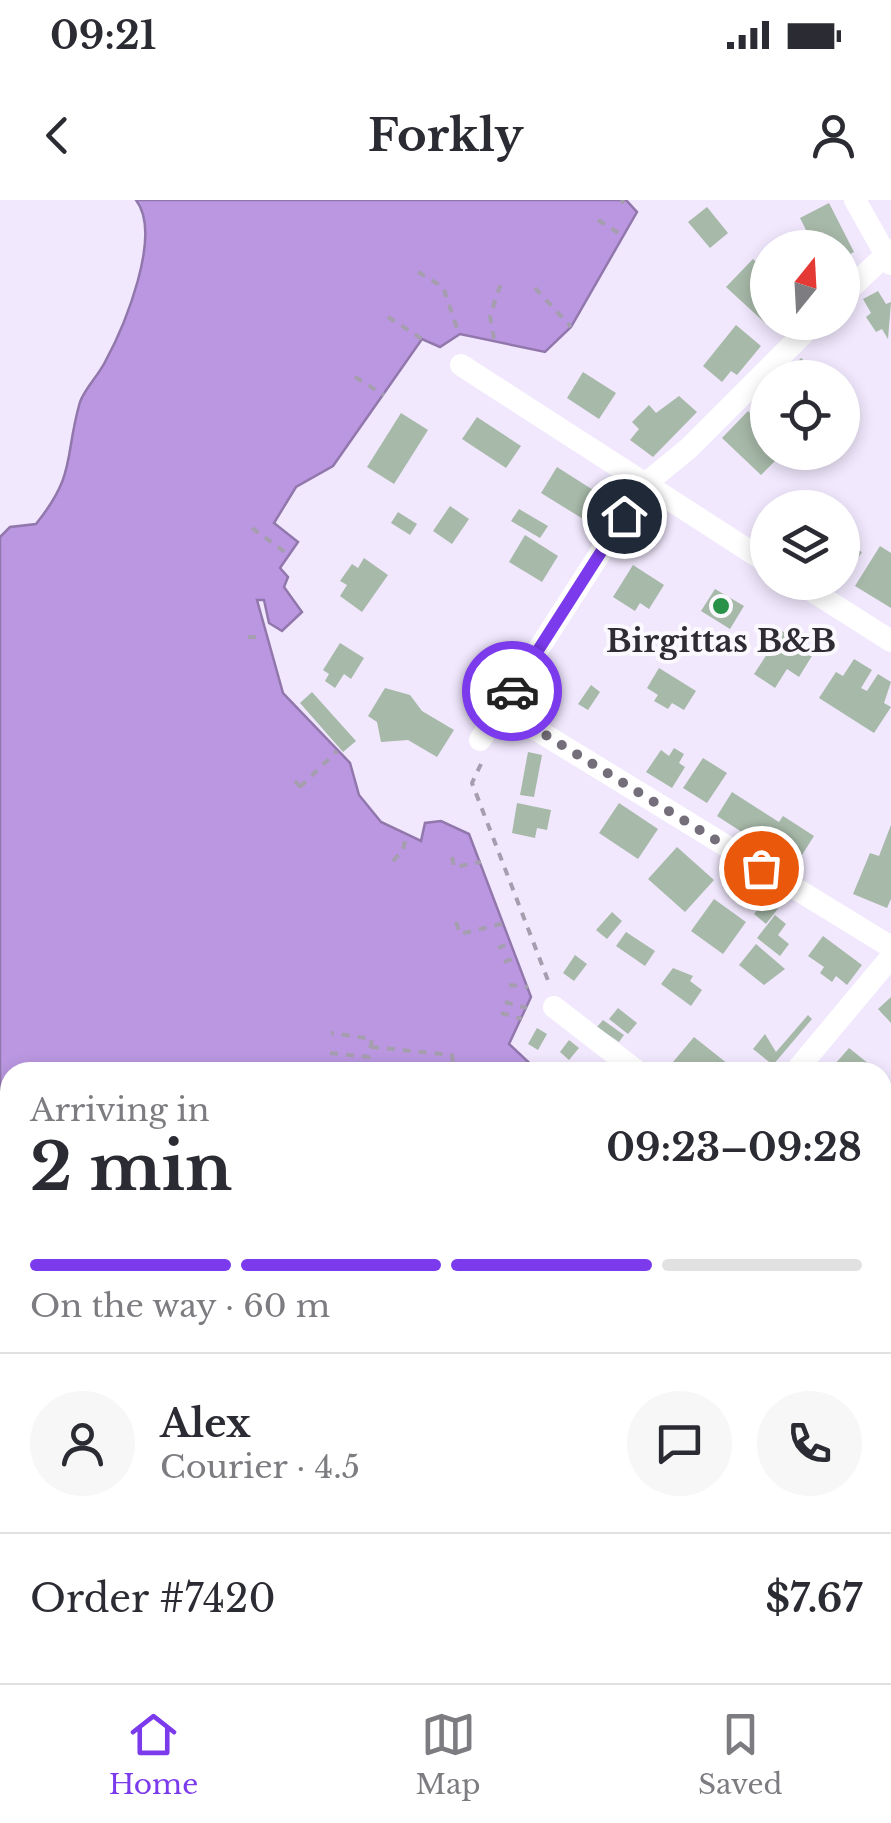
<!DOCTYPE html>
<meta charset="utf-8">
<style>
:root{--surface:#fff;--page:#f7f7f7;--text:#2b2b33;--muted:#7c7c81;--line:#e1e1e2;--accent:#7c3aed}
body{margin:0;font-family:"Libre Baskerville",serif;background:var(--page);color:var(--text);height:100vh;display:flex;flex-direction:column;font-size:38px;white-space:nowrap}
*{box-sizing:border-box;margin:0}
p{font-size:32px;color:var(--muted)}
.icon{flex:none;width:55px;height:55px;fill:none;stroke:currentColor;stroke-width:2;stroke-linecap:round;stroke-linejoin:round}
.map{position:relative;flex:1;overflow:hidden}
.sheet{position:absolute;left:0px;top:862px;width:892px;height:622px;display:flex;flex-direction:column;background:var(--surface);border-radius:30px 30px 0 0;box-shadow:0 5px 15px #0003}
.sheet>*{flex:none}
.needle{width:65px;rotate:18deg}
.fabs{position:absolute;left:750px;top:30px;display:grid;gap:20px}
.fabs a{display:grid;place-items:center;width:110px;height:110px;border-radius:50%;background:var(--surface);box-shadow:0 5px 15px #0003;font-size:50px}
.pin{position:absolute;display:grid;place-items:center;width:85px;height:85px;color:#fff;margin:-42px;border:5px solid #fff;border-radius:50%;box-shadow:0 2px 10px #0007}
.courier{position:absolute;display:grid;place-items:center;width:100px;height:100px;margin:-50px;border:8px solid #7c3aed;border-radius:50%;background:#fff;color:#222;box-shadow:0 2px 12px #0007}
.headline em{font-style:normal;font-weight:700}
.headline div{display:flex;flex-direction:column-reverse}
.headline{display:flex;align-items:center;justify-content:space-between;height:170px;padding:0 30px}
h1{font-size:65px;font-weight:700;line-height:75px}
.bar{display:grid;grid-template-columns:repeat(4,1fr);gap:15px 10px;align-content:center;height:120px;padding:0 30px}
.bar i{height:12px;border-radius:8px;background:var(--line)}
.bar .active{background:var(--accent)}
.bar p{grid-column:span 4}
.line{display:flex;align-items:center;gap:25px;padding:0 30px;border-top:2px solid var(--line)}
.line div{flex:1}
.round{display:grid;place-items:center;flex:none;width:105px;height:105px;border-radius:52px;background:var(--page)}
.status{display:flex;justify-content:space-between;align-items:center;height:70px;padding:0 50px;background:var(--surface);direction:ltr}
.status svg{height:28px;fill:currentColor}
header{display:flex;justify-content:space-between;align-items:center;height:130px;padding:0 30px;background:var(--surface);font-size:45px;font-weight:700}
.menu{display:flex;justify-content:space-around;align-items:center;height:140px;border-top:2px solid var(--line);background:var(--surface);font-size:28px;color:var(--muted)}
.menu a{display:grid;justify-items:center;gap:5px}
.menu .active{color:var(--accent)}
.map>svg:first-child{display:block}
.water{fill:#ba97e0;stroke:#9177ac;stroke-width:2.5}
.building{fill:#a7b9a9}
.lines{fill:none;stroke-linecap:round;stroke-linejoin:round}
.path{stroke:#a59eae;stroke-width:4;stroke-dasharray:8 8;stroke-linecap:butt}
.minor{stroke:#fff;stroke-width:22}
.done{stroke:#746e7a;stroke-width:10;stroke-dasharray:0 18}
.route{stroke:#7c3aed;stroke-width:12}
.poi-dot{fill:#289249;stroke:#fbf9fd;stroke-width:4}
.labels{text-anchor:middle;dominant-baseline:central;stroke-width:8;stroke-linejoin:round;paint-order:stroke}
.poi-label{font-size:32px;font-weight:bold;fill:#302c34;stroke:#fbf9fd}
</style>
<div class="status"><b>09:21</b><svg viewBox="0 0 49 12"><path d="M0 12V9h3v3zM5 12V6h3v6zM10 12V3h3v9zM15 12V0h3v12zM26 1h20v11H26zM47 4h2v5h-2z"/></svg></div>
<header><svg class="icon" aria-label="back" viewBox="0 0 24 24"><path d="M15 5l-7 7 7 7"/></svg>Forkly<svg class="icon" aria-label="person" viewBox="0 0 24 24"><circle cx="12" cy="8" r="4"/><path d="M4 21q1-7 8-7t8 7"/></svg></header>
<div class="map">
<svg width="891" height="1483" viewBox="0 0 891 1483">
<rect width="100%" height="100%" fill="#f1e8fd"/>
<g class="water">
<path d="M136,0H626L637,12L571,127L545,152L460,134L440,147L422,139L333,266L296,287L274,323L298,342L280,368L288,377L284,387L302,412L282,431L269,423L264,400H257L283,493L350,563L359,595L381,622L421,641L425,623L441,621L469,634L531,797L509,844L539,872H10V1475H186L195,1483H0V337L10,327L36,324C77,273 64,257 80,202C85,188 98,176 105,162C124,127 163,35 136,0Z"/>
<path d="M891,1189V1477L882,1468V1196Z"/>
</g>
<g class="building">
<path d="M829,3L854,52L842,58V48H815L800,18Z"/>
<path d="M707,7L728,33L710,48L688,22Z"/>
<path d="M753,59L768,73L765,123L726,87Z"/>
<path d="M878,91L886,104L891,102L888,139L882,129L876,132L866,117L871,113L863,99Z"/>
<path d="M736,125L761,146L737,175L731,171L722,182L703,166Z"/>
<path d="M801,158L823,178H783Z"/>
<path d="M583,172L616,193L599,219L567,198Z"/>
<path d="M679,196L697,212L653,257L630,240L639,229L632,222L649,205L656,213Z"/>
<path d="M748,211L768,229V252L780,256L761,275L722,238Z"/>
<path d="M401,213L428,230L394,284L367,267Z"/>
<path d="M477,217L521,246L506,268L462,239Z"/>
<path d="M557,267L612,302L596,327L541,293Z"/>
<path d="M450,306L469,319L452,344L433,331Z"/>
<path d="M519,309L548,326L540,338L511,321Z"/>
<path d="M398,312L417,324L410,335L391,323Z"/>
<path d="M845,328L859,337L853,347L862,352L845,379Z"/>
<path d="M525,335L558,356L542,382L509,362Z"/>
<path d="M880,346L891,353V408L855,386Z"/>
<path d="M364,358L388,375L362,412L340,396L347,385L340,381L352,364L358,368Z"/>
<path d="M633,365L664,385L649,409L640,403L635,411L613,397Z"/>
<path d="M715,389L744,406L730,429L701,411Z"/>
<path d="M782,431L815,451L799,477L787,469L775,488L754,474Z"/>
<path d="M340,443L364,458L351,479L344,474L335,488L325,481L329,474L323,470Z"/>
<path d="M854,459L872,470L861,488L867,491L878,474L891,482L884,503L891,507L874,533L819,498L836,472L843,476Z"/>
<path d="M659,468L696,491L684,510L672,503L668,509L654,501L658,495L647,488Z"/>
<path d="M591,485L600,492L588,510L578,504Z"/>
<path d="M385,488L410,495L422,511L454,530L437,557L408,540L381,542L377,522L368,516Z"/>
<path d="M312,492L356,541L343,552L300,503Z"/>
<path d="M674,548L684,554L679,563L685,567L672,588L646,572L661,550L669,556Z"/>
<path d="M528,552L542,555L534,597L520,595Z"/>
<path d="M703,558L727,573L707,603L683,588Z"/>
<path d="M732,592L779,622L783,616L814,636L795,666L717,616Z"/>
<path d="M517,603L551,610L547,630L537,628L535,638L512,633Z"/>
<path d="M619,603L658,629L638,659L599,633Z"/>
<path d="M891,625V699L887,708L853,694L870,653L879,656Z"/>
<path d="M677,647L714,680L685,712L648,679Z"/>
<path d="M767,696L780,706L766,724L754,714Z"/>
<path d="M714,699L746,722L723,754L691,731Z"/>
<path d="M612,712L622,721L607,739L596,730Z"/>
<path d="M775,715L786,724L778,735L789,744L780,756L757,738Z"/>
<path d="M626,732L655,751L645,766L616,746Z"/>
<path d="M823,736L862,765L847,785L836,776L832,782L820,773L824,767L808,756Z"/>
<path d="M756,744L785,769L764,785L739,765Z"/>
<path d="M575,755L587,764L574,781L563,773Z"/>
<path d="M673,768L693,776L690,781L702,790L691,806L661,784Z"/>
<path d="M891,797V823L878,809Z"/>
<path d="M618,808L637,823L628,834L609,819Z"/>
<path d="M808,815L812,819L773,865L753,849L765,834L776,852Z"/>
<path d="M603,820L624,835L619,842L597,827Z"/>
<path d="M537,828L547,834L538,850L528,844Z"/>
<path d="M694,837L738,872H686L673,862Z"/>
<path d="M569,840L579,848L569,860L560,852Z"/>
<path d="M849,848L879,872H828Z"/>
<path d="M891,938V986L882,996V948Z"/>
<path d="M731,1475H769L774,1483H729L726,1478Z"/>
</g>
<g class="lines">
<g class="path">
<path d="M621,0L624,3"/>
<path d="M598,20L625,37"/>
<path d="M418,72L443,87L459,134"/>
<path d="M535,88L571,127"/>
<path d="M388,117L422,139"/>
<path d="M494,139L490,116L501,83"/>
<path d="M355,177L384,195"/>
<path d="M252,328L289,355"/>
<path d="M248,437H264"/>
<path d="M481,564L472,583L549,783"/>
<path d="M295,581L306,593"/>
<path d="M300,587L337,551"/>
<path d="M452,657L454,667L481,662"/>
<path d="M393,661L403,650L406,637"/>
<path d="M456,722L460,734L505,723"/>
<path d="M498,748L512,742"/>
<path d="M504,762L517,757"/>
<path d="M509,785L528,787"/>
<path d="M505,802L527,808"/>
<path d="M501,813L522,819"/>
<path d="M371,847L452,855L454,872"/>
<path d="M330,853L369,857L372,839L331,833"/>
<path d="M882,1017L891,1010"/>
</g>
<g class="minor">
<path d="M855,0L891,64"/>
<path d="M842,96L891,50"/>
<path d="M461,165L768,363"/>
<path d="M798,382L891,441"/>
<path d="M501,508L891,747"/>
<path d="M480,540L644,285L689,248L815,122"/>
<path d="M554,807L638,872"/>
<path d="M795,872L891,757"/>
<path d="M882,1105L891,1122"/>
<path d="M687,1475L691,1483"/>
<path d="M659,1483L660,1475"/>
</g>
</g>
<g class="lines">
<path class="done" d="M512,491L502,508L761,668"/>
<path class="route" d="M512,491L624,316"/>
</g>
<circle class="poi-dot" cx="721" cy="406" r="10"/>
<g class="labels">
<g class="poi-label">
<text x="721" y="441">Birgittas B&amp;B</text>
</g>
</g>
</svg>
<div class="fabs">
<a><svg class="needle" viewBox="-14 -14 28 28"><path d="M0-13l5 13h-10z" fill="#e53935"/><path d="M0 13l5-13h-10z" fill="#7c7c81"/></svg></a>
<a><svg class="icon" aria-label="locate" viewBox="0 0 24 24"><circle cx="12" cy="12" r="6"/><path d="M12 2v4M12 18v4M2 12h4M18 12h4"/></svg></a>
<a><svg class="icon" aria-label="layers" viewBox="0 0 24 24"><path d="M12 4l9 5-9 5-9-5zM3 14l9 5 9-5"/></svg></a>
</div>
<div class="pin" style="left:761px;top:668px;background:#ea580c"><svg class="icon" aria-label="bag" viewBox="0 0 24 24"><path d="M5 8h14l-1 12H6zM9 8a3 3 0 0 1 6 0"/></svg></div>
<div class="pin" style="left:624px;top:316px;background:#1f2937"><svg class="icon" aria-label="home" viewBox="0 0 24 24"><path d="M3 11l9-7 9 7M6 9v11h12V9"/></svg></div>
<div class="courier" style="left:512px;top:491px"><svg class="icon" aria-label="car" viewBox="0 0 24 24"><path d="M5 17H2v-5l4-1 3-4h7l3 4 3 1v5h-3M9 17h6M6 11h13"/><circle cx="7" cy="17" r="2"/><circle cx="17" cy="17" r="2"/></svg></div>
<section class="sheet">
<div class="headline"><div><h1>2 min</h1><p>Arriving in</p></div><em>09:23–09:28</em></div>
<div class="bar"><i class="active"></i><i class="active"></i><i class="active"></i><i></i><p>On the way · 60 m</p></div>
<div class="line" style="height:180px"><a class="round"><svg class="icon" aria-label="person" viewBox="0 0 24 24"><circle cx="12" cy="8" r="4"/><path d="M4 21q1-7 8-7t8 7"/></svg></a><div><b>Alex</b><p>Courier · 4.5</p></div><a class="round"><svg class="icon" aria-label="chat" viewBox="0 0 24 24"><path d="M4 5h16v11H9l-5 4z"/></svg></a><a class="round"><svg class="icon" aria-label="phone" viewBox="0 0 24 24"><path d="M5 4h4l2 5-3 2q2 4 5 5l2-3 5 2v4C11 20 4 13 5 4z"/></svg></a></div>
<div class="line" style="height:130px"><div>Order #7420</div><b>$7.67</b></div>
</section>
</div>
<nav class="menu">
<a class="active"><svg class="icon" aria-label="home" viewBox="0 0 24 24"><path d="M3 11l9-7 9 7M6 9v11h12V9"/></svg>Home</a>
<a><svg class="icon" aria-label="map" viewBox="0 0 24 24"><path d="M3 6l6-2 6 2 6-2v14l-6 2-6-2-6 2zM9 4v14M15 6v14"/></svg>Map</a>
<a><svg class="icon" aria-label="saved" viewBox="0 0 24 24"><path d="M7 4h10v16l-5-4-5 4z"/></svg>Saved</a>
</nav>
